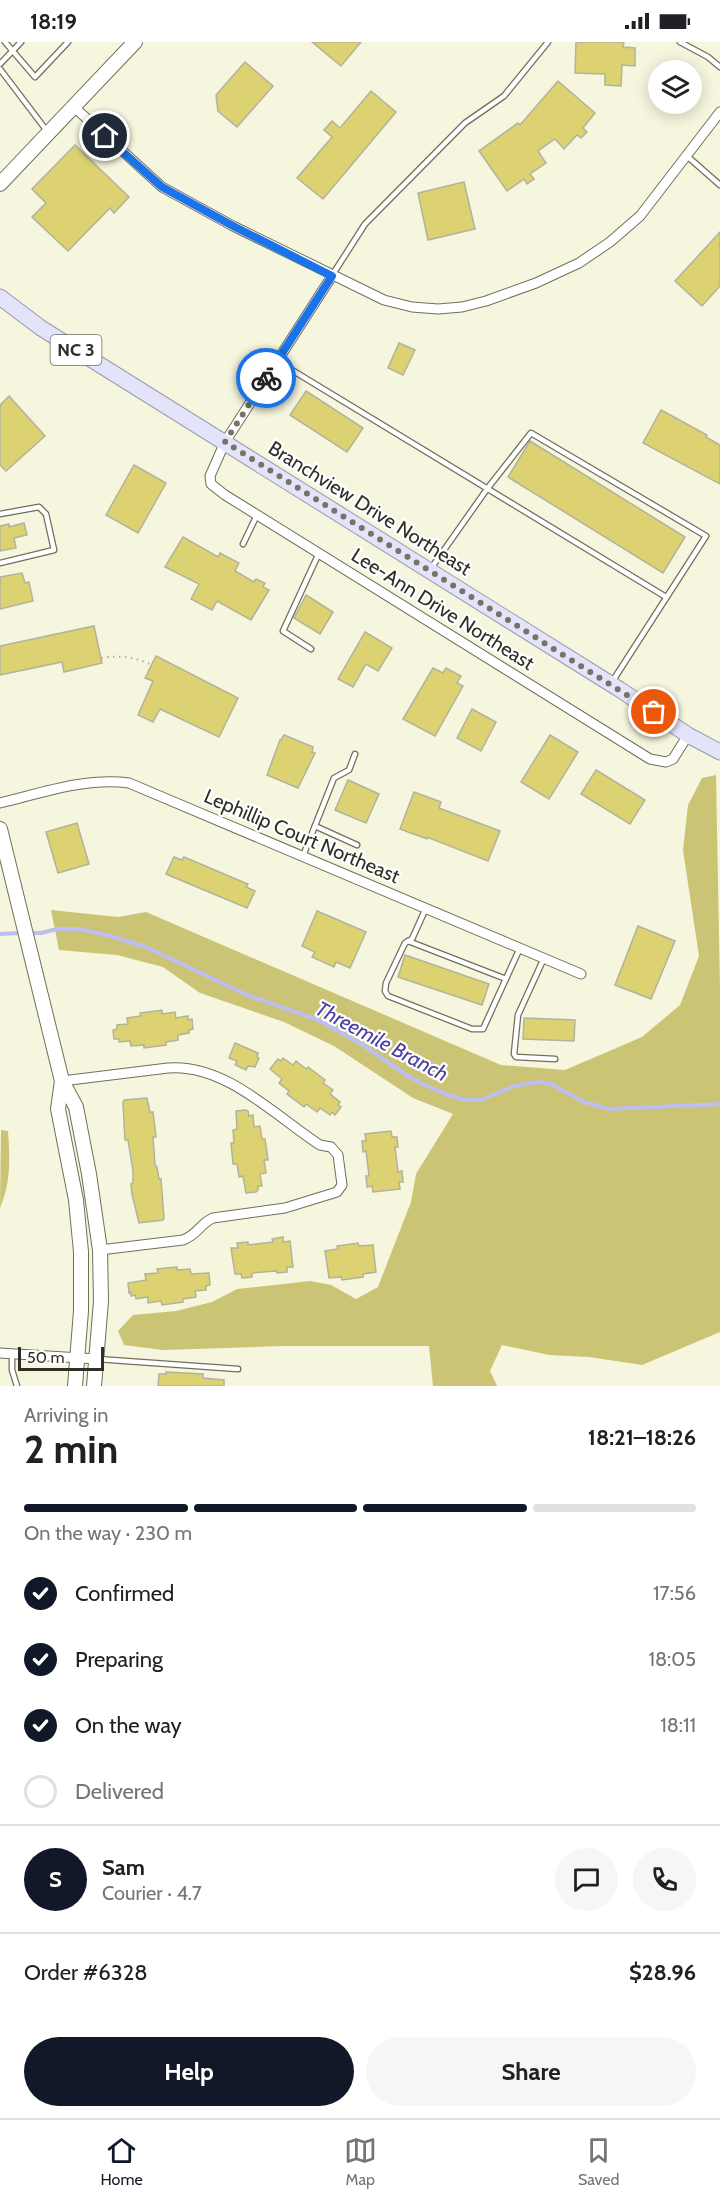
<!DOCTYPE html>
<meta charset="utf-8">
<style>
:root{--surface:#fff;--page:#f6f6f6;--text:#202124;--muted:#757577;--line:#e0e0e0;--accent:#111827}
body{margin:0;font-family:Cabin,sans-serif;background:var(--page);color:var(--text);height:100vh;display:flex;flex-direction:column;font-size:22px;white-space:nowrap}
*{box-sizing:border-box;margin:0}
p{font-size:20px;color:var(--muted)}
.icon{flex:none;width:33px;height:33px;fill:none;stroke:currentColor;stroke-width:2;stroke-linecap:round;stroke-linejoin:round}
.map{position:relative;height:1344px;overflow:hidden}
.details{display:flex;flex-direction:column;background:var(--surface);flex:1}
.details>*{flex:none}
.tools{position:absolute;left:648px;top:18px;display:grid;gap:12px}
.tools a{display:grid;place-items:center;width:54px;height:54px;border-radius:50%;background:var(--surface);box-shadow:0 3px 15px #0003;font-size:30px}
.scale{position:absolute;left:18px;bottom:15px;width:86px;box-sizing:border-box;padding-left:6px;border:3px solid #2f2f26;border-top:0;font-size:16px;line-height:21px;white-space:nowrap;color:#2f2f26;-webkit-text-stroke:4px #fff;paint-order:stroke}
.pin{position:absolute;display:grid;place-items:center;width:51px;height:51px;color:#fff;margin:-26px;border:3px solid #fff;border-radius:50%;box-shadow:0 2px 6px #0007}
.courier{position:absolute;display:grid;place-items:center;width:60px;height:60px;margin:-30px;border:4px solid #1a73e8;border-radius:50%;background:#fff;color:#222;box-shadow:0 2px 8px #0007}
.headline em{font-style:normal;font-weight:700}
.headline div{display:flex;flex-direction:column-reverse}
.headline{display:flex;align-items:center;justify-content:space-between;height:102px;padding:0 24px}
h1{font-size:39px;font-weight:700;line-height:45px}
.bar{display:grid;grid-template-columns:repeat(4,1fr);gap:9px 6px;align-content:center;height:72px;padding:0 24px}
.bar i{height:8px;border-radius:4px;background:var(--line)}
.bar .current{background:var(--accent)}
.bar p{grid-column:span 4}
.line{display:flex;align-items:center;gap:15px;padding:0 24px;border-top:2px solid var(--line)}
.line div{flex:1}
.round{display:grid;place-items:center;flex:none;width:63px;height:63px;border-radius:32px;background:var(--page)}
ol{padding:0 24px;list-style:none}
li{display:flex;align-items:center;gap:18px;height:66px}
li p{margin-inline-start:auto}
li .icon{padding:6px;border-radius:50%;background:var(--accent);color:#fff;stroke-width:4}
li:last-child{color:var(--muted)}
li i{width:33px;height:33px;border:3px solid var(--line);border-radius:50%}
.primary-button{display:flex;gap:12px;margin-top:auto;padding:12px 24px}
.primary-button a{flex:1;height:69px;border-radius:36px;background:var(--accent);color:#fff;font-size:24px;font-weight:700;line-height:69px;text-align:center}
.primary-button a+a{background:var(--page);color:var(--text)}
.status{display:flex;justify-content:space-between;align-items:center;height:42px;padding:0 30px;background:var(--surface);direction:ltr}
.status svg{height:16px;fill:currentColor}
.tabs{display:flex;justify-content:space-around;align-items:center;height:84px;border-top:2px solid var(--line);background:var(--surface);font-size:16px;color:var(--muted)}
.tabs a{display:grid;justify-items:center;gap:3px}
.tabs .current{color:var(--accent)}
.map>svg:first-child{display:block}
.green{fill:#ccc475}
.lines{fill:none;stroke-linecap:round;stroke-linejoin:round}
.stream{stroke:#bdbef2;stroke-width:4}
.building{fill:#dcd271;stroke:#b3b29d;stroke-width:1.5}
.lane-casing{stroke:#716f5c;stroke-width:7}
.street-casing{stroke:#716f5c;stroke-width:11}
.secondary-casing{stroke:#716f5c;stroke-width:16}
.primary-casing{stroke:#9899ad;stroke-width:17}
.path{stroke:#acab99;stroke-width:2;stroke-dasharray:1.5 4.5;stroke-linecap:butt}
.lane{stroke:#fff;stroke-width:4.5}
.street{stroke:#fff;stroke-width:9}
.secondary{stroke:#fff;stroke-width:14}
.primary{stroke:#e3e4fa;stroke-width:15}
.done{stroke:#757466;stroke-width:6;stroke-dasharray:0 10.8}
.route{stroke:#1a73e8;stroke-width:8}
.labels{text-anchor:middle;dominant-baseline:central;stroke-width:4.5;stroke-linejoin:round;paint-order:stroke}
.shield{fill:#fff;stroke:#6d6d67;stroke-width:1.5}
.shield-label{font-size:18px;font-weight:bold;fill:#2f2f26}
.street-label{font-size:20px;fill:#2f2f26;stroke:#fff}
.water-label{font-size:21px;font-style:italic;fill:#4c41a1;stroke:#fff}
</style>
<div class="status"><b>18:19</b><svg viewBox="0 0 49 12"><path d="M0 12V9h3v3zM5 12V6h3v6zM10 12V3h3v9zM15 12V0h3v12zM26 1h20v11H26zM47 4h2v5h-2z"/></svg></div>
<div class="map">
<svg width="720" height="1344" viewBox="0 0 720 1344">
<rect width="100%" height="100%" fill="#f6f5de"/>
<g class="green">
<path d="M716,733L720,947V1290L642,1323L589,1315L549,1313L502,1303L490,1329L497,1344H433L429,1304H283L163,1308L124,1303L118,1289L133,1273L176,1269L212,1260L237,1247L310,1239L331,1243L356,1257L378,1245L411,1160L416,1132L453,1072L413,1056L334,1004L284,980L200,951L163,925L117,913L59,908L51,868L118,875L146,870L501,1023L565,1028L642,995L680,963L699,914L683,808L688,763L702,736Z"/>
<path d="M1,1088L8,1089C10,1116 11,1141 0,1166Z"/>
</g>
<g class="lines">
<g class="stream">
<path d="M29,891H41L57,887H78L107,893L146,905L247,953L318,978L363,1003L411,1036L440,1050L464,1058H481L514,1044L539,1040L551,1042L584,1060L609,1067L720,1062"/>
<path d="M0,892L21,891"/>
</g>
</g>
<g class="building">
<path d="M312,0H361L341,24Z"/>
<path d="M576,0H624L623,5L635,6V24L622,23L621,44L605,43V32L575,31Z"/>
<path d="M245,20L273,44L237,85L218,69L216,53Z"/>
<path d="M558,39L595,71L583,86L587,90L581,96L577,93L564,107L555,97L538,109L546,121L530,132L534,137L527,142L524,137L507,149L479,109L518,81L520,83Z"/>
<path d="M371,49L396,70L323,157L297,136L332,95L324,88L332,79L340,86Z"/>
<path d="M75,103L129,155L114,171L110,166L68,209L32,175L46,161L32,147Z"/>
<path d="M464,140L475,187L428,198L418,151Z"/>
<path d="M720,190V244L702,264L675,239Z"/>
<path d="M399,301L415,308L403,333L388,326Z"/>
<path d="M306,349L363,386L347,410L290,373Z"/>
<path d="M9,354L45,394L6,429L0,423V363Z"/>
<path d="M661,368L707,393L706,395L720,403V442L643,401Z"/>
<path d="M530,399L685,495L663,531L508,435Z"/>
<path d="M134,423L166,441L138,491L106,473Z"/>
<path d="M24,481L27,493L14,496L16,506L0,509V484L9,482V485Z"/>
<path d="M183,495L218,515L220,511L239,521L235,529L254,540L256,537L265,541L263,545L269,548L251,578L217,559L212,568L191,557L199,542L165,525Z"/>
<path d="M22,531L25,541L29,540L33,559L0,567V535Z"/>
<path d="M306,553L333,570L320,592L294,576Z"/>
<path d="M94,584L102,621L64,630L62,620L0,633V604Z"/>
<path d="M365,590L392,606L378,629L366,622L353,645L338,637Z"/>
<path d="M156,614L238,656L219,695L160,667L153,680L138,673L153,639L145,636Z"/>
<path d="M433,626L443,631L446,626L461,634L457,641L463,644L435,694L403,677Z"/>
<path d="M472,667L496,680L481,709L457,696Z"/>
<path d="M284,693L313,705L312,710L315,711L298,746L267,733L280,698H281Z"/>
<path d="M550,693L578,710L549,757L521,740Z"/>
<path d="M596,728L645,758L630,782L581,752Z"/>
<path d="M348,738L379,752L366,781L335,768Z"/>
<path d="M414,750L441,760L439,766L500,789L488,819L427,795V797L400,787Z"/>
<path d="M77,781L89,822L58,831L46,790Z"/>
<path d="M174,815L182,818L184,815L248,842L246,845L255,849L247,866L166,832Z"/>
<path d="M317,869L366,890L350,926L336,920L334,925L312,915L315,910L302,904Z"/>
<path d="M638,884L675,899L651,957L615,943Z"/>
<path d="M405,913L489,942L482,963L398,935Z"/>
<path d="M162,968V972L175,970L176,976L188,974V978L192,977L193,987L189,988V991L178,993V998L166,1000V1003L144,1006V1003L131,1004L130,999L119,1000V997H114L113,988L117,987V983L128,982L127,976L141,974L140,971Z"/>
<path d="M524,976L575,978L574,999L523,997Z"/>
<path d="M235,1001L258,1011L257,1015L259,1016L255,1025L248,1024L246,1028L235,1023L237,1019L229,1016Z"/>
<path d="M283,1016L293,1023L296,1019L306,1027L308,1025L325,1038L323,1041L333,1048L330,1052L340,1060L338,1063L341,1065L335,1073L332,1070L330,1073L320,1066L317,1070L306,1062L304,1065L287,1052L289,1049L279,1041L282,1037L270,1027L278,1017L281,1019Z"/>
<path d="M147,1056L150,1070H153L156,1095H153L155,1123L157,1125L159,1137H161L164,1176L163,1178L139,1181L132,1152L131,1142L133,1141V1129L128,1098H125L123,1061L124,1058Z"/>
<path d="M245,1068L248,1069L249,1074L253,1073L254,1085L260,1084L262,1097H265L268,1118H264L266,1131L260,1132L262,1144H258V1148L256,1150L246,1151L243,1134L239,1135L237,1122H233L231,1101H234L233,1088L237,1087L236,1069Z"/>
<path d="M391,1089L392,1095H397L398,1105H395L398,1130L402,1129L403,1140H399L400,1147L373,1150L372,1144L367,1145L366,1134H369L366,1109L363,1110L362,1099H366L365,1092Z"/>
<path d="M283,1195V1200L290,1199L292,1216L293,1225H287V1230L277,1231L276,1229L252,1231V1235L242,1236L241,1232H235L231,1206H238L237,1201L248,1200V1203L273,1200L272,1197Z"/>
<path d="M358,1201L359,1204L373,1203L376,1230L363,1232V1235L342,1238L341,1235L329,1236L325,1209L338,1207L337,1204Z"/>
<path d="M177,1225V1228L190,1227L191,1232L209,1231L210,1243L206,1244V1248L195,1249L196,1255L183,1257V1260L162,1263L161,1259L148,1261V1255L136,1257L135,1253L131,1254V1250L129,1251L128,1241L146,1238L145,1232L158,1231L157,1227Z"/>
<path d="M166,1330L203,1332V1336L224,1338V1344H158L159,1332H166Z"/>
</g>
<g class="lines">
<defs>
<g id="lane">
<path d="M5,0L35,35L68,0"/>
<path d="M680,0L708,15L720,25"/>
<path d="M0,22L21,0"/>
<path d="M0,27L47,89"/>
<path d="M687,114L720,143"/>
<path d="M333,232L365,182L465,81L504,54L548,0"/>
<path d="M277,319L666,555"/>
<path d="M0,472L39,465L46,472L54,508L0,521"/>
<path d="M243,502L257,473"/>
<path d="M432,525L487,447L531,391L706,494L612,640"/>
<path d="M311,607L283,589L319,511"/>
<path d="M315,784L357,803"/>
<path d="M303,814L334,736L349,728L355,712"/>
<path d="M426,866L412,897L405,901L386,941L385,949L388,954L472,987H483L520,906"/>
<path d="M408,899L506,937"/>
<path d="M544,916L518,973L514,1012L516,1015L555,1017"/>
<path d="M12,1311V1328L17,1344"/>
<path d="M97,1317L238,1327"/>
</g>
<g id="street">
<path d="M74,65L162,145L233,184L384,258L412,265L438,267L462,265L486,259L536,241L579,221L610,200L640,174L720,70"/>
<path d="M332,234L225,400L210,434L211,442L225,453L650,717L666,720L673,717L688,693"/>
<path d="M0,761C41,751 87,735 129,741L581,932"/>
<path d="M62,1039L168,1026C225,1021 275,1074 320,1103L331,1105L338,1113L342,1143L337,1150L285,1166L213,1176C199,1182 199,1192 183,1198L100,1208"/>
<path d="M0,1311L97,1317"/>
</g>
<g id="secondary">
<path d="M0,142L135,0"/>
<path d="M0,787L62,1039L76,1065L89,1132L100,1208L101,1259L94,1344"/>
<path d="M62,1039L58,1067L76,1158L81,1210V1269L75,1344"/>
</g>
<path id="primary" d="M0,255L41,286L619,647L688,693L720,710"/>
</defs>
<use href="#lane" class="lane-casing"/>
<use href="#street" class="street-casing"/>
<use href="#secondary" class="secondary-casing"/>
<use href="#primary" class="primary-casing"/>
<path class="path" d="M101,616C119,613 135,615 152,623"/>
<use href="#lane" class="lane"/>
<use href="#street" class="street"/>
<use href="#secondary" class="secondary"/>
<use href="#primary" class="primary"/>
</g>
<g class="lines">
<path class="done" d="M266,336L225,400L654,670"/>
<path class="route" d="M105,94L162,145L233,184L332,234L266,336"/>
</g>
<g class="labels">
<rect class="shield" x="50.5" y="293" width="51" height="30" rx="4.5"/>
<g class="shield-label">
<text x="76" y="308">NC 3</text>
</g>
<g class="street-label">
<text transform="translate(370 466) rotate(32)">Branchview Drive Northeast</text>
<text transform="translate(443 567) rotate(32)">Lee-Ann Drive Northeast</text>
<text transform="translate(302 794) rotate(23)">Lephillip Court Northeast</text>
</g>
<g class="water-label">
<text transform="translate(382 999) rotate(28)">Threemile Branch</text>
</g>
</g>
</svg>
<div class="tools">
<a><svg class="icon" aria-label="layers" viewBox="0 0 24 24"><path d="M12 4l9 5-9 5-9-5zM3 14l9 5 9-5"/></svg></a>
</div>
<div class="scale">50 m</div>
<div class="pin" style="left:654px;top:670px;background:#ea580c"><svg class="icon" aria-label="bag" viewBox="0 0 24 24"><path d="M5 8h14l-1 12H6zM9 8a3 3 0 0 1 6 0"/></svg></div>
<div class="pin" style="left:105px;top:94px;background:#1f2937"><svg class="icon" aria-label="home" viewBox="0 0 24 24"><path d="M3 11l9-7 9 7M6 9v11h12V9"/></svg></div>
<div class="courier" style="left:266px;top:336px"><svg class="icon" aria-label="bike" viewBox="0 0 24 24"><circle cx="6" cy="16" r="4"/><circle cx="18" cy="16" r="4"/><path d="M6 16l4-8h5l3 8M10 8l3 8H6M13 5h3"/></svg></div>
</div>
<section class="details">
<div class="headline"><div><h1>2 min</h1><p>Arriving in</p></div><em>18:21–18:26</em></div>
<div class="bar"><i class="current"></i><i class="current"></i><i class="current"></i><i></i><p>On the way · 230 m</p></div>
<ol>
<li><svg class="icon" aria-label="check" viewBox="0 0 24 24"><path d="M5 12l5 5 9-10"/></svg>Confirmed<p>17:56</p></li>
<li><svg class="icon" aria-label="check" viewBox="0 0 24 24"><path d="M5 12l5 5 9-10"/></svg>Preparing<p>18:05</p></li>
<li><svg class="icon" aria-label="check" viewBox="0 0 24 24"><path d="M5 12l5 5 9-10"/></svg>On the way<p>18:11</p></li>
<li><i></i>Delivered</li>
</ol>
<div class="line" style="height:108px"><b class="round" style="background:var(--accent);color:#fff">S</b><div><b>Sam</b><p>Courier · 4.7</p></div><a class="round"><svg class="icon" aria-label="chat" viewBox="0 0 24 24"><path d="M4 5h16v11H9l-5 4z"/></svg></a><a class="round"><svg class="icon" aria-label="phone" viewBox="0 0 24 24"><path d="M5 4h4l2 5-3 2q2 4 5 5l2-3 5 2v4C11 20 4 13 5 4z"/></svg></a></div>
<div class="line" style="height:78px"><div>Order #6328</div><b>$28.96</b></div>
<div class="primary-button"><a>Help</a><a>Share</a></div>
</section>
<nav class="tabs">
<a class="current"><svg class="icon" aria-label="home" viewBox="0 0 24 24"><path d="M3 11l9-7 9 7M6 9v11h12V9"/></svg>Home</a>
<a><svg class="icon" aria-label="map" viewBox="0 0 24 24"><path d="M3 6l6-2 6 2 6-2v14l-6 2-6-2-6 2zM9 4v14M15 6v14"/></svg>Map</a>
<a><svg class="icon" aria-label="saved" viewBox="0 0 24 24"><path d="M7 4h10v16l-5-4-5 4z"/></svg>Saved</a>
</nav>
